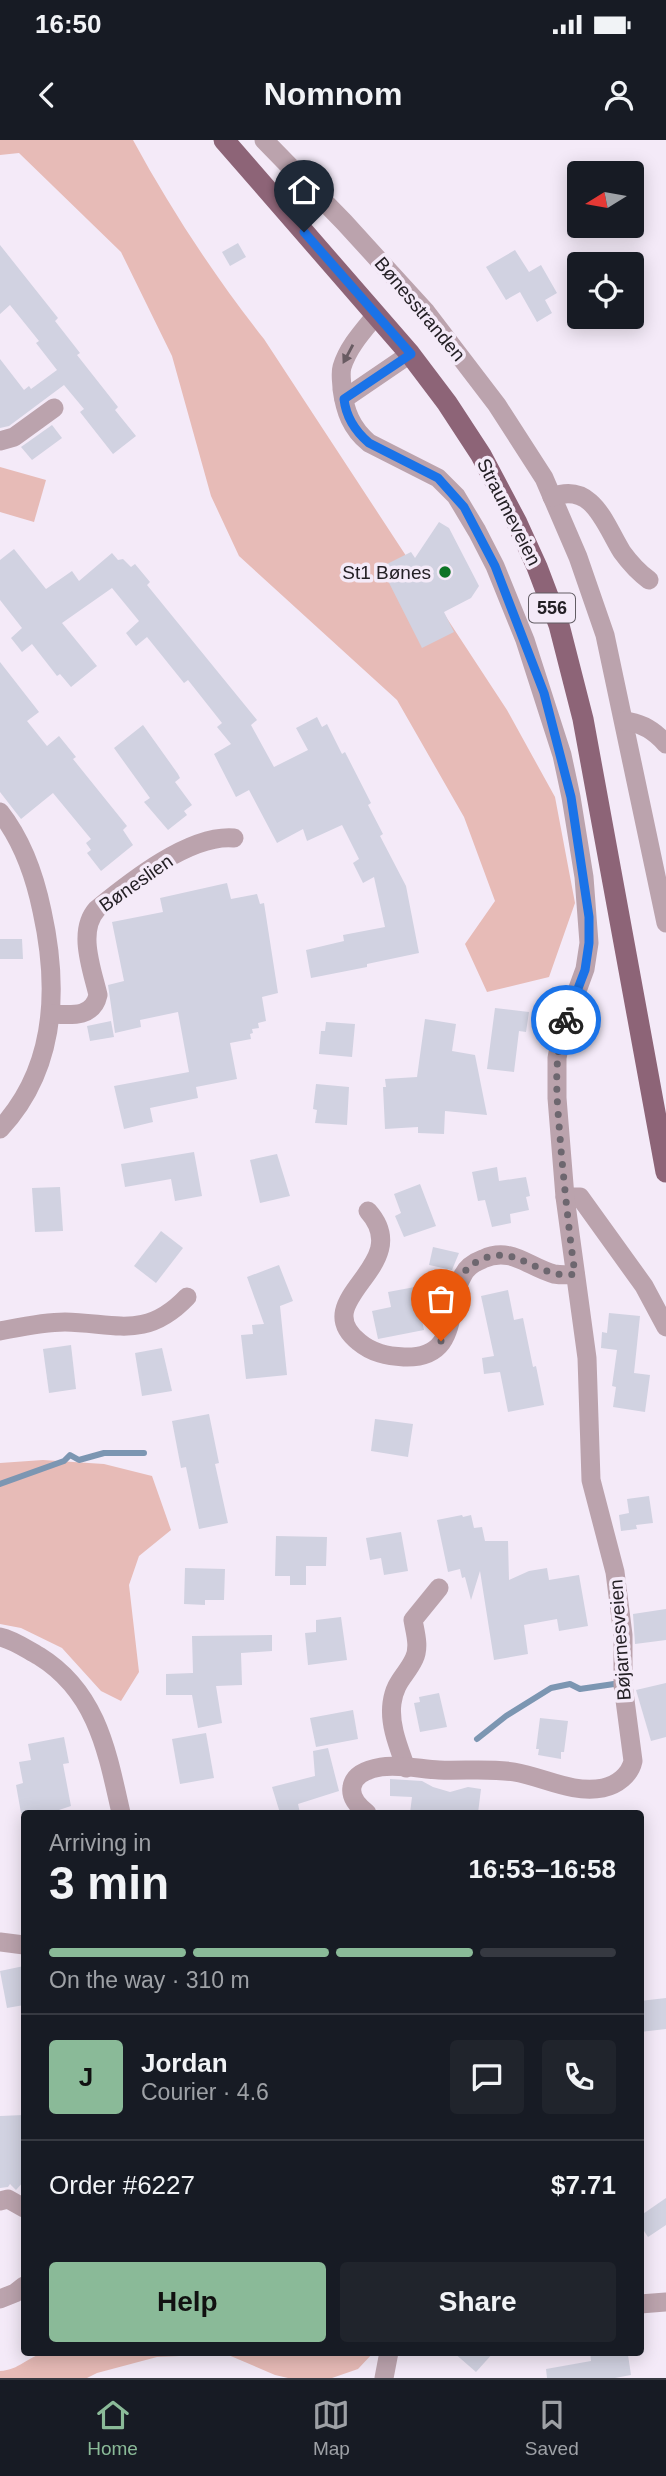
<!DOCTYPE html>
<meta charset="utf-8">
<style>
:root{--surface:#171b24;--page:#20242c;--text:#f1f3f6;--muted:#9ea1a6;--line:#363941;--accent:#8aba98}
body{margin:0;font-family:Helvetica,sans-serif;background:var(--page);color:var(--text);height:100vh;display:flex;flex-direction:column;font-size:26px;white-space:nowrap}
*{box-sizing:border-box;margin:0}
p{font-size:23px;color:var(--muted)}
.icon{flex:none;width:38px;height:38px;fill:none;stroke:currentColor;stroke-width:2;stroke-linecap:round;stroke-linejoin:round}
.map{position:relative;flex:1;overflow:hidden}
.details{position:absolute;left:21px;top:1670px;width:623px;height:546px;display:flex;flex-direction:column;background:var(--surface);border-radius:7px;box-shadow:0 4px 18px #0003}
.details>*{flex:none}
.needle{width:46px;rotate:259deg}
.buttons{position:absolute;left:567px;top:21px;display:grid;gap:14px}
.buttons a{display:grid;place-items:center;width:77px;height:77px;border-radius:7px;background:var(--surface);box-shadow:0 4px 18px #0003;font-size:35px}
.pin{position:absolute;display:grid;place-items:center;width:60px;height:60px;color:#fff;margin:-72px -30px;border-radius:50% 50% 50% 0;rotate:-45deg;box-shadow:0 0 7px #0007}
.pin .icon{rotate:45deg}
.courier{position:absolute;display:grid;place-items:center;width:70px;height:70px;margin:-35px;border:5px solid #1a73e8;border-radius:50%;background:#fff;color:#222;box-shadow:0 2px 9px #0007}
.summary em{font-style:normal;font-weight:700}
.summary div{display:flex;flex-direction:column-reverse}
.summary{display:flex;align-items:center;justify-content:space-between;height:119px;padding:0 28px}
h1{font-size:46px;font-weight:700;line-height:52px}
.bar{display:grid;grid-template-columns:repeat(4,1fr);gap:10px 7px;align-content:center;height:84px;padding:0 28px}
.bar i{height:9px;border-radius:5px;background:var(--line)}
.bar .current{background:var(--accent)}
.bar p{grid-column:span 4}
.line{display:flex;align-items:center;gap:18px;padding:0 28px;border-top:2px solid var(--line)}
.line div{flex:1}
.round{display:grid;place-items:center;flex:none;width:74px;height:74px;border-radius:7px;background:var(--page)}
.action{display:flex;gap:14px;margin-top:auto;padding:14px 28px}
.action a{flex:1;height:80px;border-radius:7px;background:var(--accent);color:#111;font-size:28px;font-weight:700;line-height:80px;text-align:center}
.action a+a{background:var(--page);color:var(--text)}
.status{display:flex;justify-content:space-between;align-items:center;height:49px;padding:0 35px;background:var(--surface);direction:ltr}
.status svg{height:19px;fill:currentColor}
header{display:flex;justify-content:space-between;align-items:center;height:91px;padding:0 28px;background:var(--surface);font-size:32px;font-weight:700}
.tabs{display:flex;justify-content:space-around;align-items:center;height:98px;border-top:2px solid var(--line);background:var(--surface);font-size:19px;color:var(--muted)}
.tabs a{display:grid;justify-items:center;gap:4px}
.tabs .current{color:var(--accent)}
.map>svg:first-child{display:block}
.green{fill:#e7bbb7}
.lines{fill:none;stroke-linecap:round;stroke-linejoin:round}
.stream{stroke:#7c96b2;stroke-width:6}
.building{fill:#d1d2e1}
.street{stroke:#bba3ad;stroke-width:19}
.primary{stroke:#8d6477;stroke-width:21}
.oneway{fill:#685b62}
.done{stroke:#6d676f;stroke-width:7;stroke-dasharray:0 12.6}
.route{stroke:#1a73e8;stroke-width:9}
.poi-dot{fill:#0d7426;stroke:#f4eaf8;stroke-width:2.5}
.labels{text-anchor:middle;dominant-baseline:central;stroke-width:7;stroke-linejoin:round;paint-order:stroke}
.shield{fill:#f4eaf8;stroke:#625d64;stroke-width:2}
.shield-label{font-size:18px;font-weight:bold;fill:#242025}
.street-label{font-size:19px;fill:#242025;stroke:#f4eaf8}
.poi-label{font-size:19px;fill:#242025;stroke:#f4eaf8;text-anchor:end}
</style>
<div class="status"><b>16:50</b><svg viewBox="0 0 49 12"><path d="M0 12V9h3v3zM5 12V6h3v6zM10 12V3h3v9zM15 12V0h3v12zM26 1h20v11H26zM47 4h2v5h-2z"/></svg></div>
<header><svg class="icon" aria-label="back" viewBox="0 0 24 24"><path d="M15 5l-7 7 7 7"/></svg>Nomnom<svg class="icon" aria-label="person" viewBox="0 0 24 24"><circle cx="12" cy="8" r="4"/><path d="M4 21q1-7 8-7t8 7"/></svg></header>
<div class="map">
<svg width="666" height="2238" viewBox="0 0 666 2238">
<rect width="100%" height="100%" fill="#f4eaf8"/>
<g class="green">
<path d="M0,0H133C171,70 215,137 264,199L507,570L555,657L575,763L549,837L487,852L465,804L495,761L464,677L397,560L239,416L211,356L172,216L121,112L19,13L0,15Z"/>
<path d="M0,327L46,340L34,382L0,372Z"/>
<path d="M43,1320L104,1324L152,1336L171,1390L139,1416L129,1445L139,1532L121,1561L101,1551L62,1508L21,1488L0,1484V1323Z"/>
<path d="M47,2212H374L358,2229L332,2238H288L275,2235L226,2214L157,2217L97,2233L87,2238H0V2231C20,2230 26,2217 47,2212Z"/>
</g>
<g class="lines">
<g class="stream">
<path d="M0,1344L64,1321L70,1315L79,1320L104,1313H144"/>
<path d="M477,1599L506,1576L551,1548L570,1544L580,1549L614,1544L621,1545"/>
</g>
</g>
<g class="building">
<path d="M238,103L246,117L230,126L222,112Z"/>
<path d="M0,105L58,178L55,181L80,213L77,215L118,267L115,270L136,296L113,314L80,272L84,269L64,245L9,286L0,288V219L24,250L29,246L31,249L57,230L36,203L39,201L10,165L0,174Z"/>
<path d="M515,110L529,132L541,125L557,153L545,160L552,173L537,182L520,152L506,160L486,127Z"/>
<path d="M52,285L62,298L32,320L21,307Z"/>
<path d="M439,382L449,388L479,446L471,458L444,472L454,492L422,508L381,427L411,412L415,418Z"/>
<path d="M14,409L46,449L72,431L79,441L112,413L118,420L123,419L131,427L135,424L150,442L147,445L257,580L251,585L274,627L308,610L296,588L317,577L322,587L327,584L342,614L345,612L371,663L368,665L383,694L380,696L406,746L419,813L367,824V827L311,838L306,810L344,801L343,795L385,787L374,737L363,743L353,723L359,719L342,685L307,701L303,689L277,703L249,650L236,657L214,614L231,604L217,587L222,583L188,540L184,543L147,497L136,506L126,493L139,481L112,448L62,483L97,526L71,547L60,534L57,536L32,504L22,512L11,498L22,488L0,460V420Z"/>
<path d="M0,522L39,572L27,581L47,606L59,596L76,617L73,619L127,686L123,690L133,705L101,731L87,713L91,710L86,703L91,699L53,653L21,679L0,652Z"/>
<path d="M143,585L178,634L180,638L175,642L192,665L184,671L187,675L168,690L144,662L150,658L114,608Z"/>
<path d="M227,743L231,759L257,754L260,764L264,763L278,853L262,857L266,881L258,883L259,888L252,889L253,893L250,894L251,899L230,903L237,939L196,947L198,958L150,968L153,982L124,989L114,946L189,932L178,872L140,880L141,887L115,893L108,845L124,841L112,782L163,772L160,758Z"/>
<path d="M0,799H22L23,819H0Z"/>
<path d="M495,868L529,872L526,892L519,891L514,932L487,929Z"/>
<path d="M425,879L456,884L452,911L475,915L487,975L445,971L444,994L418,993V987L385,989L383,947H386L385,939L417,937Z"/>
<path d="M111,881L114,897L90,901L87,886Z"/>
<path d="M326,882L355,884L352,917L319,914L321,891H325Z"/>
<path d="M316,944L349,947L347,985L315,983L317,970L313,969Z"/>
<path d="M194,1012L202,1056L175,1061L171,1039L125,1047L121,1024Z"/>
<path d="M277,1014L290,1056L260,1063L250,1020Z"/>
<path d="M497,1027L499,1041L526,1037L530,1056L526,1057L529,1070L510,1074L511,1083L492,1087L485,1060L478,1061L472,1032Z"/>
<path d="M420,1044L436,1086L404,1097L395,1076L401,1073L394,1054Z"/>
<path d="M60,1047L63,1091L35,1092L32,1048Z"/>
<path d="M161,1091L183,1108L156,1143L134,1126Z"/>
<path d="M433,1107L459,1113L452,1130L429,1125Z"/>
<path d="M279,1125L293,1161L280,1166L287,1235L246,1239L241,1195L253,1194L252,1185L264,1184L247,1137Z"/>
<path d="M415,1147L424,1190L378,1199L372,1171L391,1167L388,1152Z"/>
<path d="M508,1150L514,1180L523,1178L533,1227L536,1226L544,1265L508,1272L500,1232L484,1234L482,1218L494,1216L481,1156Z"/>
<path d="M609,1173L640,1176L634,1233L650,1235L645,1272L613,1267L616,1247L612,1246L617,1210L601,1208L602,1192L607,1193Z"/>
<path d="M71,1205L76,1249L49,1253L43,1209Z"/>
<path d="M162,1208L172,1251L142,1256L135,1213Z"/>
<path d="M209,1274L219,1323L215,1324L228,1383L199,1389L186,1327L181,1328L172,1281Z"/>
<path d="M375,1279L413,1284L408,1317L371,1311Z"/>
<path d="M649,1356L653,1383L636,1385L637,1389L621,1391L619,1375L629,1373L627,1359Z"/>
<path d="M462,1375L463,1377L471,1375L474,1388L482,1387L485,1401H508L509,1440L529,1431L547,1428L549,1440L579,1435L588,1486L559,1491L557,1479L524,1485L528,1514L494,1520L480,1431L471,1460L465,1437L462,1438L460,1429L448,1432L437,1380Z"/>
<path d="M401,1392L408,1431L384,1435L381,1418L370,1420L366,1398Z"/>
<path d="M276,1396L327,1397L326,1426H306V1445H290V1436H275Z"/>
<path d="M185,1428L225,1429L224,1460H205V1465L184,1464Z"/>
<path d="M666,1469V1500L635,1504L633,1474Z"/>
<path d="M341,1477L347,1520L308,1525L305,1493L316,1492V1480Z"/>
<path d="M272,1495V1511L241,1513L242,1545L216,1546L222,1583L198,1588L192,1555H166V1534L193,1533L192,1496Z"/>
<path d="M666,1543V1597L651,1601L636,1550Z"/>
<path d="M439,1553L447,1587L420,1592L414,1563L420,1562L419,1557Z"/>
<path d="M353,1570L358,1599L316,1607L310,1578Z"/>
<path d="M540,1578L568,1581L564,1612H561V1619L538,1615L539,1609H536Z"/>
<path d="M206,1593L214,1638L180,1644L172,1599Z"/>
<path d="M64,1597L69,1623L63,1624L71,1666L59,1670L60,1673H21L16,1645L23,1643L19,1622L31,1620L28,1604Z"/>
<path d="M328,1608L339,1651L298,1664L300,1673H280L272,1647L315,1636L313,1611Z"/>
<path d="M390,1639L422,1641L433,1647L450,1652L468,1647L481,1649L478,1673H410L412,1657L390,1656Z"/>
<path d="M24,1826V1865L7,1868L0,1831Z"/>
<path d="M666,1858V1889L640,1892V1861Z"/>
<path d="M24,1975V2041L16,2050L10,2044L8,2047L0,2048V1976Z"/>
<path d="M666,2058V2085L648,2097L640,2085V2076Z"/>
<path d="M453,2212H494L476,2232Z"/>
<path d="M590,2212H620V2216L628,2215L631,2235L615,2238H547L546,2229L591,2221Z"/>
</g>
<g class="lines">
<g class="street">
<path d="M264,0L344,82L426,172L497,265L544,338L578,417L605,495L666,783"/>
<path d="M344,259L410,214"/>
<path d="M0,301L14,297L54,268"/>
<path d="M552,357C593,341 605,385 622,412C630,423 638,432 649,440"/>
<path d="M625,581C642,583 655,591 666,604"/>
<path d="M0,672C22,700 35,737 42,771C59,848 57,928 0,989"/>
<path d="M52,874C71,875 93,878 98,855C92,829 77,791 97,769C130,742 190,694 234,698"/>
<path d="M565,1057H580L644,1146L666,1187"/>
<path d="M368,1071C417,1126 305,1159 359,1202C372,1213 387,1216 404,1217C462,1219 445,1164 463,1135C467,1127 475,1122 483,1119C511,1106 528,1127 554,1134C561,1135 568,1135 575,1134"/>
<path d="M0,1191C21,1187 43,1182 65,1182C116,1183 146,1200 187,1157"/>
<path d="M0,1497C14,1500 26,1509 39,1516C97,1552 107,1611 121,1673"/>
<path d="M406,1628C399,1608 389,1585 392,1563C395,1541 406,1536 414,1519C420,1507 415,1492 413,1480L439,1448"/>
<path d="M367,1673C359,1667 350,1658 352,1647C354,1633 369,1629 381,1627C398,1624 421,1629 439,1630C464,1631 490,1628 514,1632C544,1637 572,1654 603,1648C617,1645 630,1635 633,1621L623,1545V1495L615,1432L591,1340L587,1218L565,1057L557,958V918L562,892L585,829L589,803L584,737L571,657L562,615L525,500L495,426L477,391L456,356L438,338L369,303C351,288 345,271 342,249C342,242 340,234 342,227C348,207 363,191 376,175"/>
<path d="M0,1802L24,1805"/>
<path d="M0,2061L8,2059L24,2068"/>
<path d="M0,2159L15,2153L24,2146"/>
<path d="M640,2164L666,2162"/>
<path d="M384,2238L389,2212"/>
</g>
<path class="primary" d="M224,0L410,214L447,263L481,315L517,383L537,427L559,485L583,579L666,1032"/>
</g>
<defs><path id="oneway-solid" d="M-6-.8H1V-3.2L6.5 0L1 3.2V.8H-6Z" transform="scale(1.75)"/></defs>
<use class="oneway" href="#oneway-solid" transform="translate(348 214) rotate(118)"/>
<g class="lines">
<path class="done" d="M441,1201C455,1181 451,1159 461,1138C465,1129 472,1124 480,1120C509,1106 527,1126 553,1133C560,1135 568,1135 575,1134C569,1093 565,1051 561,1010C558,966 551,922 566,880"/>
<path class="route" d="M304,92L411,214L344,259C346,277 355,291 369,303L438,338L464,367L495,426L544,553L571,657L589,777V803L585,830L566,880"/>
</g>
<circle class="poi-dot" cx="445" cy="432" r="7"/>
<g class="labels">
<rect class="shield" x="529" y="453.5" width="46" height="29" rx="5"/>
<g class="shield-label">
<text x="552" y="468">556</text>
</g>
<g class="street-label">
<text transform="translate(420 169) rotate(50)">Bønesstranden</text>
<text transform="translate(509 372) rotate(63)">Straumeveien</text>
<text transform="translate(136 743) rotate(-35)">Bøneslien</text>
<text transform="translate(620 1500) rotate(-94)">Bøjarnesveien</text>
</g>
<g class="poi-label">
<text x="431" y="432">St1 Bønes</text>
</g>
</g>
</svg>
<div class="buttons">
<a><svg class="needle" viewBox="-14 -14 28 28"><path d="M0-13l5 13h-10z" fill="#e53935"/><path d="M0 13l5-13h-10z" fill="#9ea1a6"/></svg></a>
<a><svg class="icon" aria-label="locate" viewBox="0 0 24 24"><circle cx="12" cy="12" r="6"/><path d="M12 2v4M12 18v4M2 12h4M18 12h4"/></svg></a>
</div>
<div class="pin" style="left:441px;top:1201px;background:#ea580c"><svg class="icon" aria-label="bag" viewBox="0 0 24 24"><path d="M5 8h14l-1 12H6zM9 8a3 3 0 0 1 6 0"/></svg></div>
<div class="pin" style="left:304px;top:92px;background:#1f2937"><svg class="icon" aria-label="home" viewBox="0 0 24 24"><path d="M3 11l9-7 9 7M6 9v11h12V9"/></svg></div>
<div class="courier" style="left:566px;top:880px"><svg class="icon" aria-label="bike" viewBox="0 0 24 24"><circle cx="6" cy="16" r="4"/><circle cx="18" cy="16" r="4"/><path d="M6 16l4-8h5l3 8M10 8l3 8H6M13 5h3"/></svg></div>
<section class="details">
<div class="summary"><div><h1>3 min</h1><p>Arriving in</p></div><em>16:53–16:58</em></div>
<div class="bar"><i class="current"></i><i class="current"></i><i class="current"></i><i></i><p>On the way · 310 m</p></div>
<div class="line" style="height:126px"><b class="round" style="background:var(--accent);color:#111">J</b><div><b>Jordan</b><p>Courier · 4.6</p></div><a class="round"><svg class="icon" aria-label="chat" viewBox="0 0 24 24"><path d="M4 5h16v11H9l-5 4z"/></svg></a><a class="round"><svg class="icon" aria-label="phone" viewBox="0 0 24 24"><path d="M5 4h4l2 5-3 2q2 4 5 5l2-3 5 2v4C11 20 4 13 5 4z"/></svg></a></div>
<div class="line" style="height:91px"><div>Order #6227</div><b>$7.71</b></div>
<div class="action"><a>Help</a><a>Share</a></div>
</section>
</div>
<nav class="tabs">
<a class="current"><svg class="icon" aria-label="home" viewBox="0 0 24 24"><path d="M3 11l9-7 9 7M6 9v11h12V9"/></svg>Home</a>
<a><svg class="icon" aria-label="map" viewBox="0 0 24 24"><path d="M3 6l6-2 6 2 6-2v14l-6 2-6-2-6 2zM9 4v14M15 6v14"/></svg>Map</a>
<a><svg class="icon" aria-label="saved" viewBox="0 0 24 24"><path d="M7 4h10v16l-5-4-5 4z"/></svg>Saved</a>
</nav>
